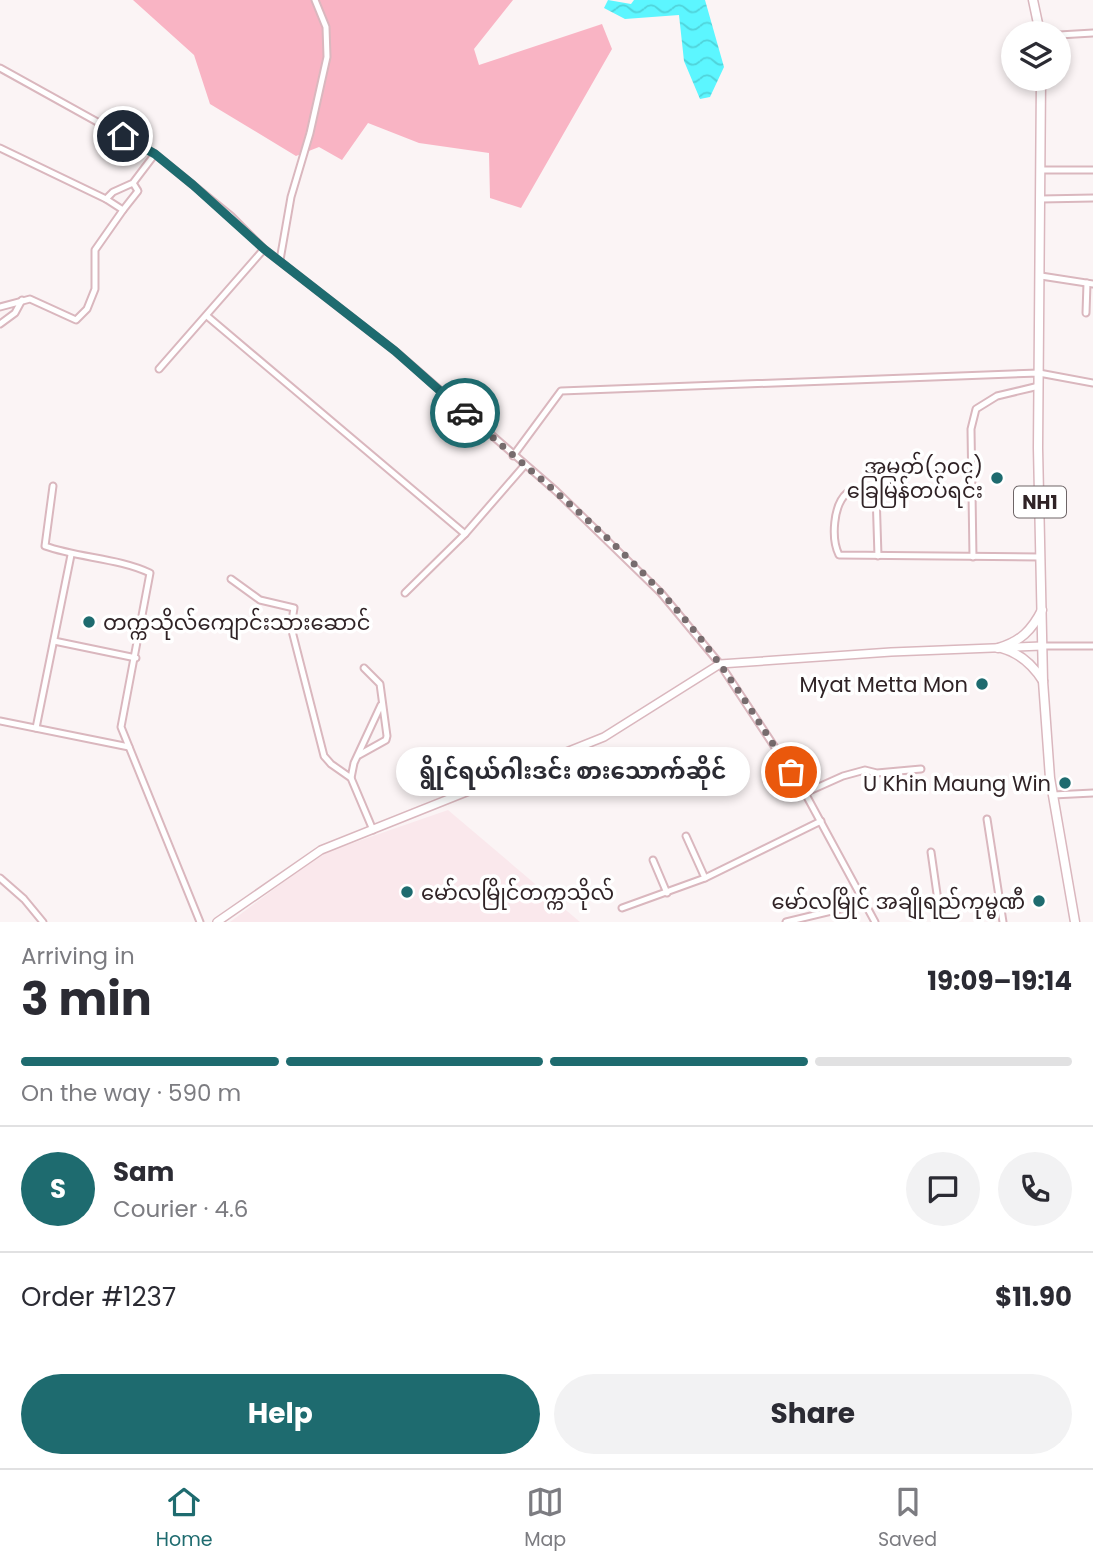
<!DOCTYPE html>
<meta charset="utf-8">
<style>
:root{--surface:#fff;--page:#f2f2f3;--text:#2b2b33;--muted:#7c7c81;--line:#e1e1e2;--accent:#1e6b6f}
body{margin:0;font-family:Poppins,"Noto Sans Myanmar",sans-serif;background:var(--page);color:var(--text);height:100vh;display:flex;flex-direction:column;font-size:26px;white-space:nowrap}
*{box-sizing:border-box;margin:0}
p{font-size:23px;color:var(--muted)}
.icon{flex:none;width:38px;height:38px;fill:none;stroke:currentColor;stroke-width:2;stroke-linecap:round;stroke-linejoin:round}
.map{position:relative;height:922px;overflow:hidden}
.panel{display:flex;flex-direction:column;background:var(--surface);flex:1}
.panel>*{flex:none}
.buttons{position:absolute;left:1001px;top:21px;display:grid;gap:14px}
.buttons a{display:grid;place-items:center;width:70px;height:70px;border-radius:50%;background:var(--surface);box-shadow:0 4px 10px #0003;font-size:35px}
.pin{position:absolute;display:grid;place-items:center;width:60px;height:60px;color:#fff;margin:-30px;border:4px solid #fff;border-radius:50%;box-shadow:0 2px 7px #0007}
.courier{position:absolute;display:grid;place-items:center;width:70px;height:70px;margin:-35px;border:5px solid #1e6b6f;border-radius:50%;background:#fff;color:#222;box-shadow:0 2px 9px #0007}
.bubble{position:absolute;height:49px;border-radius:24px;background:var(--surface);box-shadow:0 4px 10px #0003;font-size:23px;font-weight:700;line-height:49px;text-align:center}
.overview em{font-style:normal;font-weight:700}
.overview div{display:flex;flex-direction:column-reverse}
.overview{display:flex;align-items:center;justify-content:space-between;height:119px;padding:0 21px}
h1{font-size:46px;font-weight:700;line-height:52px}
.bar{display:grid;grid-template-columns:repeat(4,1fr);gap:10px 7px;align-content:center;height:84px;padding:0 21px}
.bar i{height:9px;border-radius:5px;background:var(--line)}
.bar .selected{background:var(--accent)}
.bar p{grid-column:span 4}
.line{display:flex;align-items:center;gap:18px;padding:0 21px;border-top:2px solid var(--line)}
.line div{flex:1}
.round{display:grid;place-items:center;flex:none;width:74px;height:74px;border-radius:37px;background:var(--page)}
.cta{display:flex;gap:14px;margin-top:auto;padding:14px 21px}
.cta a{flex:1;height:80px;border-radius:42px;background:var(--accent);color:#fff;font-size:28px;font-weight:700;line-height:80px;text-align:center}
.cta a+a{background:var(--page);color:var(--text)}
.tab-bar{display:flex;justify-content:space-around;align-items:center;height:98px;border-top:2px solid var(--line);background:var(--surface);font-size:19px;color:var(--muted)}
.tab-bar a{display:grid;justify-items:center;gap:4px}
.tab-bar .selected{color:var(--accent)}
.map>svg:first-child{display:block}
.built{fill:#fae8ec}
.green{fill:#f9b4c4}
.water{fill:url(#water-waves)}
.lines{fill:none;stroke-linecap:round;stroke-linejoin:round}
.minor-casing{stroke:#dab7be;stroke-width:9}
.secondary-casing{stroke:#dab7be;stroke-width:10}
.primary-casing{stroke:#dab7be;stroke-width:11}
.trunk-casing{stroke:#dab7be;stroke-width:11}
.minor{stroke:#fff;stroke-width:5}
.secondary{stroke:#fff;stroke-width:7}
.primary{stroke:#fff;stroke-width:8}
.trunk{stroke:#fff;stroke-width:8}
.done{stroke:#776c6e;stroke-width:7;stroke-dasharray:0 12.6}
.route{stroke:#1e6b6f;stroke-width:9}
.poi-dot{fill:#1e6b6f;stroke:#fff;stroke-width:2.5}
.labels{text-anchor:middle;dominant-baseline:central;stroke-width:7;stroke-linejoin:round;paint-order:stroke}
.shield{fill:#fff;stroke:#6e6567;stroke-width:2}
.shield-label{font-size:19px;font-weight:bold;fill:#302326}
.poi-label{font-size:21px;fill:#302326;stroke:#fff;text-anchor:end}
</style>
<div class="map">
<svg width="1093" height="922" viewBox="0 0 1093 922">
<defs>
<pattern id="water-waves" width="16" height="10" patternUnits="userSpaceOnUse" patternTransform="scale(1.75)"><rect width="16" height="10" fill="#5cf6ff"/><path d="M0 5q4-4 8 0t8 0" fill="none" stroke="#50d3da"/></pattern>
</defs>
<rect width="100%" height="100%" fill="#fbf4f5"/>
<path class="built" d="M448,810L580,922H230L321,854Z"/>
<path class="green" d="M133,0H513L474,49L479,65L602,24L612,49L521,208L490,198L489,153L419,143L368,123L342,160L319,147L296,156L210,104L194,55Z"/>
<path class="water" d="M608,0L631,4L634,0H705L724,67L710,97L700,99L684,61L679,15L625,19L604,8Z"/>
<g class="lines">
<defs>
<g id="minor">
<path d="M1059,35L1093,33"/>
<path d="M0,68L155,154L231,216L264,249L395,351L556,491L661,593L720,664L805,793L875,922"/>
<path d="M0,148L106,199"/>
<path d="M1041,170H1093"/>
<path d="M133,183L138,191L123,210L106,199L113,192L133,183L155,154"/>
<path d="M1041,199L1093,198"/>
<path d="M280,260L291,197L310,133L327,57L326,27L315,0"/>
<path d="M1041,276L1093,284"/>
<path d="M0,307L30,299L76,320L87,309L95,289V250L123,210"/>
<path d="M1086,313L1087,283"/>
<path d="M207,316L465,534"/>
<path d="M0,324L15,313L22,300"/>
<path d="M159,369L264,249"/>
<path d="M513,456L561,391L1039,373L1093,383"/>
<path d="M53,486L45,546C79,558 118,558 150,573L121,727L200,922"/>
<path d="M973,492L847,493C833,505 831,539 839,555L1040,557"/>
<path d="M876,493L878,556"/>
<path d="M973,557L971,429L976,409L997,396L1039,386"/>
<path d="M231,579L260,600L294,608L291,627L324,756L331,764L351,778L373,830"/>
<path d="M405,593L465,534L524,466"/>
<path d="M54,641L136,658"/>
<path d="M1042,646H1093"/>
<path d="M0,721L129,747"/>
<path d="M36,728L71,555"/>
<path d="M359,755L386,740L387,736L380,684L364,668"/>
<path d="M351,778L354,763L381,705"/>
<path d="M805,793L843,776L865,770L877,773L921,769"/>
<path d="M1053,795L1093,793"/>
<path d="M987,819L1003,922"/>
<path d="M686,836L705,878"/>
<path d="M931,852L941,922"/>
<path d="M653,860L667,893"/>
<path d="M0,878L24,899L43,922"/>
<path d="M622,908L705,878L821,821"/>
<path d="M786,922L865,903"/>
</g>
<path id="secondary" d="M217,922L321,850L604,737L720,664L891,652L1042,646"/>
<g id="primary">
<path d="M998,648C1020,642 1032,630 1042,610"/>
<path d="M1001,648C1020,653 1033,665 1043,681"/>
</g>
<g id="trunk">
<path d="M1033,0L1040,33"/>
<path d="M1041,79L1038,448L1043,681L1050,778L1075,922"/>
</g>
</defs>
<use href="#minor" class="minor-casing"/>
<use href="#secondary" class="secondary-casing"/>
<use href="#primary" class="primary-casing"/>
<use href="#trunk" class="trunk-casing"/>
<use href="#minor" class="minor"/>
<use href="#secondary" class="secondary"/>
<use href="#primary" class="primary"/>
<use href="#trunk" class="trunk"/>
</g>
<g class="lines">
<path class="done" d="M465,413C540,480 623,544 687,622C726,668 758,721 791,772"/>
<path class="route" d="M123,136L155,154L193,185L264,249L395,351L465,413"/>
</g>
<g class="poi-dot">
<circle cx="997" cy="478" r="7"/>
<circle cx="89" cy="622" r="7"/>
<circle cx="982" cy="684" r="7"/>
<circle cx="1065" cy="783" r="7"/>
<circle cx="407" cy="892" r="7"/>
<circle cx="1039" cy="901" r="7"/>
</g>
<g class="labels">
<rect class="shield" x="1014" y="486.5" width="52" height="31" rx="5"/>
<g class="shield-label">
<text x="1040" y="502">NH1</text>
</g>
<g class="poi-label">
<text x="983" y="466">အမှတ်(၁၀၄)<tspan x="983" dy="24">ခြေမြန်တပ်ရင်း</tspan></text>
<text x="103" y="622" text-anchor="start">တက္ကသိုလ်ကျောင်းသားဆောင်</text>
<text x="968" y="684">Myat Metta Mon</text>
<text x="1051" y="783">U Khin Maung Win</text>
<text x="421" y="892" text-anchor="start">မော်လမြိုင်တက္ကသိုလ်</text>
<text x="1025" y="901">မော်လမြိုင် အချိုရည်ကုမ္မဏီ</text>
</g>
</g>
</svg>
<div class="buttons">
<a><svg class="icon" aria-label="layers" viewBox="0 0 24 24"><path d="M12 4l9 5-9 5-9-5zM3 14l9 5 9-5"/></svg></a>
</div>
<div class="pin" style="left:791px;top:772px;background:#ea580c"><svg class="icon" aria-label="bag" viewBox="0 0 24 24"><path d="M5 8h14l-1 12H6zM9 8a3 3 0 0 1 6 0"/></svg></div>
<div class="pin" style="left:123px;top:136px;background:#1f2937"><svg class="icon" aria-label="home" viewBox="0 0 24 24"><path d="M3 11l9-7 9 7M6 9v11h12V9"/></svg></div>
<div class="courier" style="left:465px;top:413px"><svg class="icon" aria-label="car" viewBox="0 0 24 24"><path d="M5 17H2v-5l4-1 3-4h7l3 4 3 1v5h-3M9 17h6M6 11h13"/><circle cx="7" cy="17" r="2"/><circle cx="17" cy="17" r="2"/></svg></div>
<div class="bubble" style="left:396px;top:747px;width:354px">ရွိုင်ရယ်ဂါးဒင်း စားသောက်ဆိုင်</div>
</div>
<section class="panel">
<div class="overview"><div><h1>3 min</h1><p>Arriving in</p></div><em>19:09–19:14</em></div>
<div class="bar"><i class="selected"></i><i class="selected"></i><i class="selected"></i><i></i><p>On the way · 590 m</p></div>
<div class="line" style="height:126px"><b class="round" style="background:var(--accent);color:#fff">S</b><div><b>Sam</b><p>Courier · 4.6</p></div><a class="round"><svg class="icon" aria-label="chat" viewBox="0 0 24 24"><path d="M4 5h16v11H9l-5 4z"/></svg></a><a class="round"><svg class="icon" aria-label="phone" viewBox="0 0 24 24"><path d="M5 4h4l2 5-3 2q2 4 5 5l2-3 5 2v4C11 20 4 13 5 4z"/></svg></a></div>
<div class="line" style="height:91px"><div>Order #1237</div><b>$11.90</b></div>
<div class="cta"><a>Help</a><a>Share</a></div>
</section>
<nav class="tab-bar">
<a class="selected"><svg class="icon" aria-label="home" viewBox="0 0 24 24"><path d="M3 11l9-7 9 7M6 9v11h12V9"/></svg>Home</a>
<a><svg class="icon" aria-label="map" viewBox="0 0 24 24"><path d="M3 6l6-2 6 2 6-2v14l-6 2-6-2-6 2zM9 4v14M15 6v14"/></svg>Map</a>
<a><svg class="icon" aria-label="saved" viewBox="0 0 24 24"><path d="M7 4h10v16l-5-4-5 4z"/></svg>Saved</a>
</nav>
